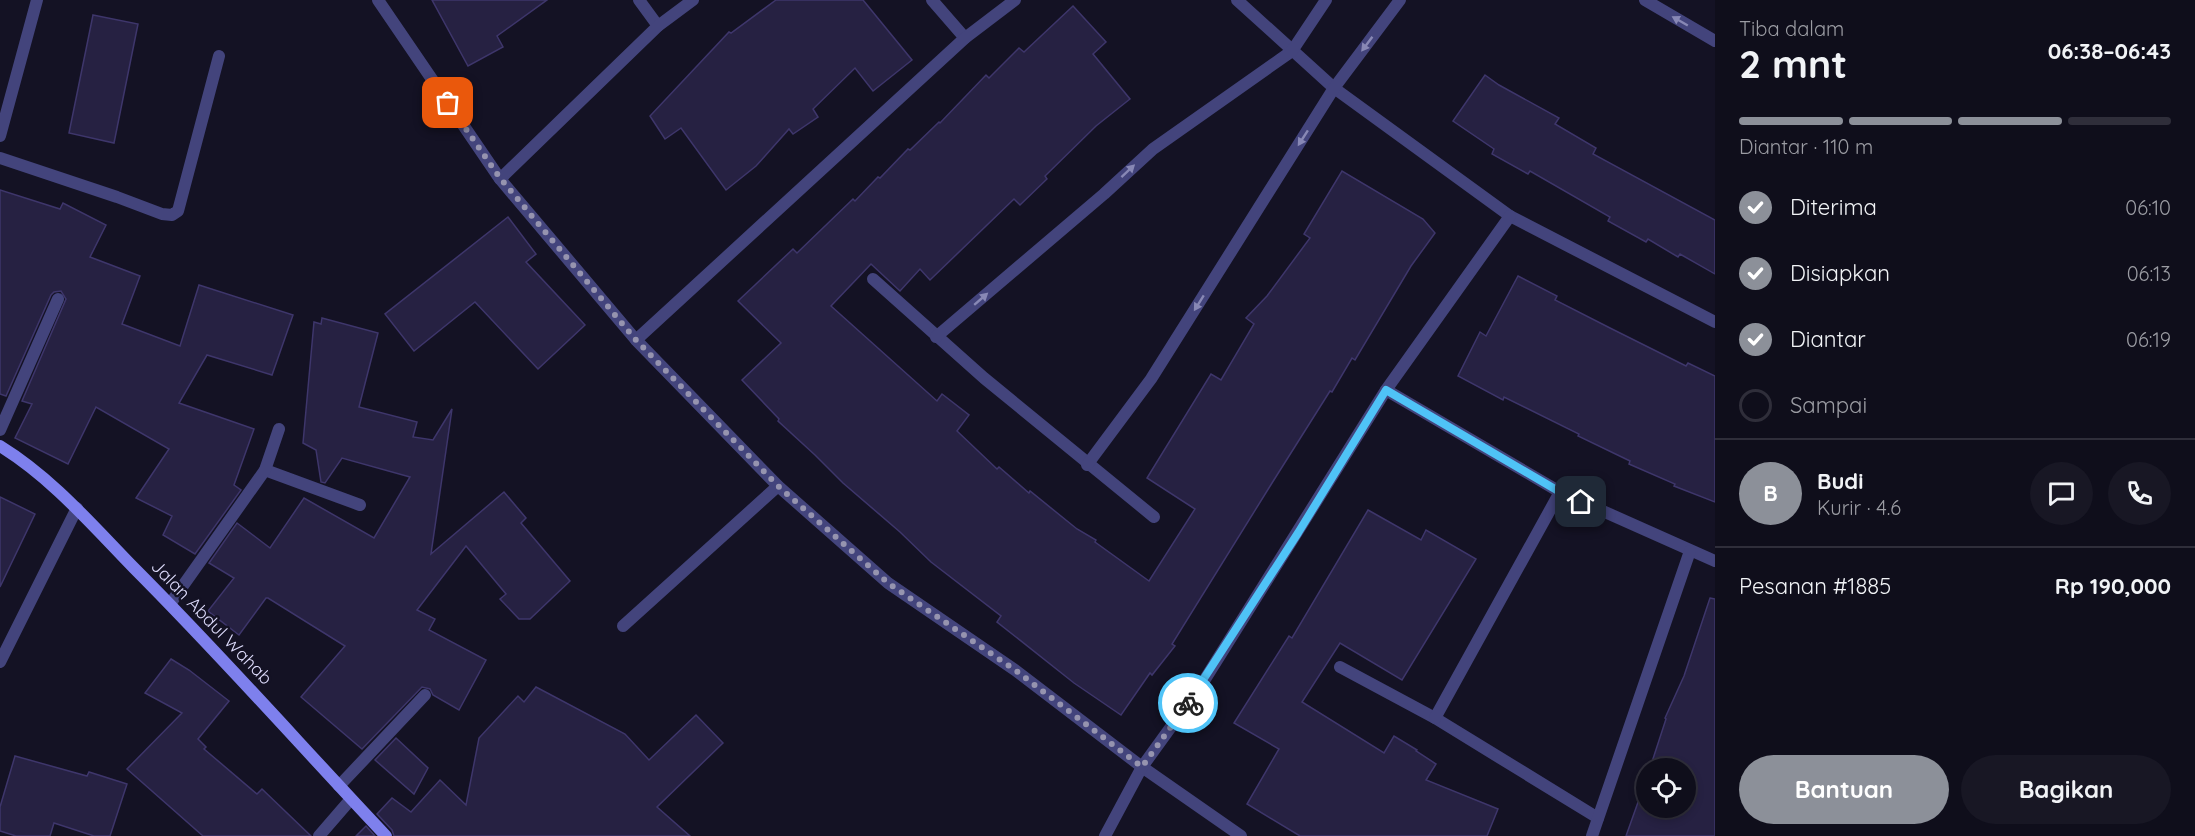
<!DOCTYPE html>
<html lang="id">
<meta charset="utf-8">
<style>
:root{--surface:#0f0e1b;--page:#181724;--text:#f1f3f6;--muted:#9b9ca3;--line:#2f2e3a;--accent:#8c9099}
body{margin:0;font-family:Quicksand,sans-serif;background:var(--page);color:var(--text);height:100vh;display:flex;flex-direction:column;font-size:22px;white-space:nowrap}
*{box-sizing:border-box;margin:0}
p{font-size:20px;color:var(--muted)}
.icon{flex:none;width:33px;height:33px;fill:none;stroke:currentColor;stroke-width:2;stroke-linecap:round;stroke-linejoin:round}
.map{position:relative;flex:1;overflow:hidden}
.sheet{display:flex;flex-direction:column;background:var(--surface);width:480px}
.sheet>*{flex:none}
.fabs{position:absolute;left:1636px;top:758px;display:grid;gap:12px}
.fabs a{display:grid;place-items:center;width:60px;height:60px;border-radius:50%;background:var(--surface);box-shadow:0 3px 9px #0003,0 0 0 2px var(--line);font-size:30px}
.pin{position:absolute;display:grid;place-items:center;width:51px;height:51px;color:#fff;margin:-26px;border-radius:12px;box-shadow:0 3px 9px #0006}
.courier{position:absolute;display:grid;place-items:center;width:60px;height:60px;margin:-30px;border:4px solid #4fc3f7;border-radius:50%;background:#fff;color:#222;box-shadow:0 2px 8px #0007}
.headline em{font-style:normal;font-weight:700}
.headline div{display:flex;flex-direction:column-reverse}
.headline{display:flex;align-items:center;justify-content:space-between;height:102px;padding:0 24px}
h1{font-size:39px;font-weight:700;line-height:45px}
.bar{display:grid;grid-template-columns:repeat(4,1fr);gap:9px 6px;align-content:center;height:72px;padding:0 24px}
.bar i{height:8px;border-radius:4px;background:var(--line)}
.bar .selected{background:var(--accent)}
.bar p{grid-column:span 4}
.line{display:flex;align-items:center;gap:15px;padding:0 24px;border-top:2px solid var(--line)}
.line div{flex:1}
.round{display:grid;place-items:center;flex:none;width:63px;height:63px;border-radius:32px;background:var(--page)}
ol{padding:0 24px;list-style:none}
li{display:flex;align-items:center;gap:18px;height:66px}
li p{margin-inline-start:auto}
li .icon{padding:6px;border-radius:50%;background:var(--accent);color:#fff;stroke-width:4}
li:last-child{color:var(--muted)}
li i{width:33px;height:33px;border:3px solid var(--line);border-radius:50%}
.action{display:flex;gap:12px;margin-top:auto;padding:12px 24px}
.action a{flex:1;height:69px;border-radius:36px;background:var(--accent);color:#fff;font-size:24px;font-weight:700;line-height:69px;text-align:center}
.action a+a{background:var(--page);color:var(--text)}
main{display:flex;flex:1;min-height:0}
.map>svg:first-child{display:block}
.building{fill:#262142;stroke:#3e366b;stroke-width:1.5}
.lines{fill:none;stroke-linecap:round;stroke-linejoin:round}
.street{stroke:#43447c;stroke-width:12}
.secondary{stroke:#7e80ed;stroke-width:12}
.oneway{fill:#8888b5}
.done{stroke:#9694af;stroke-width:6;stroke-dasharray:0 10.8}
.route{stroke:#4fc3f7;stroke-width:8}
.labels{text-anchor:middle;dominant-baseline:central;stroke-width:5;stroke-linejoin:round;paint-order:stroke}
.street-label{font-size:18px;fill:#dcdafa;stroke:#141224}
</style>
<main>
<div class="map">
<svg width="1715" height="836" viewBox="0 0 1715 836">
<rect width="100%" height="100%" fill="#141224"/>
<g class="building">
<path d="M432,0H547L497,36L503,47L468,66Z"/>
<path d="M776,0H863L912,60L873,91L855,68L813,109L818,117L793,134L789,129L756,166L726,190L681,128L665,139L650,116L729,32L731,33Z"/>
<path d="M1073,6L1106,42L1093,54L1130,99L1096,126L1045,176L1047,179L1020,205L1014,199L930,280L920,269L900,291L871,264L831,306L937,401L942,394L969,415L957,431L997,469L999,467L1029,493L1030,491L1077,529L1096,540L1095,542L1149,581L1195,509L1147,478L1211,374L1221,380L1254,324L1246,318L1267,296L1310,238L1304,234L1342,171L1423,219L1435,233L1411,266L1355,360L1352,358L1332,392L1330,391L1272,483L1172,644L1175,646L1152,675L1150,673L1121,715L1074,683L997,622L1001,616L931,562L900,532L843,483L815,455L778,421L779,419L742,380L781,343L738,301L793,249L797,253L853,199L855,201L878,177L880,178L908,149L910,150L939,122L940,123L986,75L989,78L1019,48L1024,52Z"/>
<path d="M93,15L138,24L114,143L69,133Z"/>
<path d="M1485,75L1499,85L1559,118L1555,124L1596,148L1593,154L1715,220V274L1680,254L1678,257L1648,239L1646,242L1608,221L1610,217L1530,171L1528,174L1492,154L1494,149L1453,121Z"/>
<path d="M0,190L60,209L63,203L106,225L90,257L140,276L122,324L180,346L199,285L293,315L272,375L207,355L179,403L254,429L234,485L241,490L195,554L163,535L172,516L136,498L169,449L96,407L68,464L15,438L32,404L22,401L66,299L61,291L54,292L51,295L6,396L0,394Z"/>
<path d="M508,217L536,254L526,262L585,325L538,369L475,302L414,351L385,314Z"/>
<path d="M1518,276L1557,296L1555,300L1610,328L1686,366L1688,363L1715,376V502L1674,486L1675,484L1629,464L1630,461L1578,436L1579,434L1504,397L1503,400L1458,376L1480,332L1486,336Z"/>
<path d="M322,318L378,333L359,407L417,422L413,437L433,440L452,409L431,554L504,492L526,518L521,523L570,581L530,619H519L500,599L506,594L466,546L417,610L435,619L429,630L486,660L459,710L433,695L430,689L422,687L362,749L301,697L345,646L268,598H266L239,635L208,611L234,578L209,563L237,523L270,548L304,498L374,538L410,477L342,458L325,483L321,482L316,450L303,443L314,322L321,324Z"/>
<path d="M0,497L35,514L0,587Z"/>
<path d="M1368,510L1421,540L1426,530L1476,559L1402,680L1340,643L1302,702L1384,753L1394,736L1417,750L1416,751L1436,764L1426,780L1498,809L1487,836H1300L1247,804L1279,749L1234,723L1289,636L1292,638Z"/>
<path d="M1710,598L1715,599V836H1626L1647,777V807H1686V768H1650L1666,719L1665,718L1684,676Z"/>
<path d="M171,659L189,670L229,701L198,739L206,747L204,749L257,794L262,789L311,836H203L127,769L182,713L145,693Z"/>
<path d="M536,687L625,734L649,760L696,715L723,743L657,807L690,836H394L392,830L377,814L392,798L411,812L440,780L466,805L479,738L518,696L524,702Z"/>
<path d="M396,738L428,768L414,794L375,760Z"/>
<path d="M15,756L87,776L89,772L127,784L110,836H94L54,823L50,836H16L0,831V807Z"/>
<path d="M366,826L375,836H356Z"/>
</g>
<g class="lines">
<g class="street">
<path d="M378,0L500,179L636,340L778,486L888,583L1015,670L1142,767L1241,836"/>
<path d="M639,0L658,26"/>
<path d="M932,0L965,38"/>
<path d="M1237,0L1334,88L1510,216L1715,322"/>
<path d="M1645,0L1715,41"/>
<path d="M0,136L37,0"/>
<path d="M0,158L117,197L162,214L172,215L178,211L219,56"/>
<path d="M500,179L658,26L693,0"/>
<path d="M873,279L984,378L1154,517"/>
<path d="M936,337L1104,194L1153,149L1292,51L1326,0"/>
<path d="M636,340L965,38L1015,0"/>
<path d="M1386,390L1560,492L1715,561"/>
<path d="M0,430L58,299"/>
<path d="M1087,465L1151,379L1334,88L1400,0"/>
<path d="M265,470L360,505"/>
<path d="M170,604L265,470L279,429"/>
<path d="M623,626L778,486"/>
<path d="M0,662L77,508"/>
<path d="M1340,667L1435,718L1598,818"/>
<path d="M1435,718L1560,492"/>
<path d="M339,786L425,695"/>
<path d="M319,836L351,799"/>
<path d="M1105,836L1142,767L1202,684L1386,390L1510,216"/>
<path d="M1592,836L1690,551"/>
</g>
<path class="secondary" d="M0,446C52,478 92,525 134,568C221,655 302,747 386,836"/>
</g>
<defs><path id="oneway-solid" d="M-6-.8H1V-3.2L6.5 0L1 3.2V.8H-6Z" transform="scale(1.5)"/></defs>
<g class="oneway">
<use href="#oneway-solid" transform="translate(1680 21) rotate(-150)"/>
<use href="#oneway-solid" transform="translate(1367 44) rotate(127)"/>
<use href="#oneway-solid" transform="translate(1303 138) rotate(123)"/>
<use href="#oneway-solid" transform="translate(1128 171) rotate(-43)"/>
<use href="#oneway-solid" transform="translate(981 299) rotate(-41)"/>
<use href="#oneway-solid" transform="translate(1199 303) rotate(122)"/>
</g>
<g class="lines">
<path class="done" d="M448,103L500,178L636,340L778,486L888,583L1015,670L1142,767L1188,703"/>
<path class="route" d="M1188,703L1298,533L1386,390L1560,492L1581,502"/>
</g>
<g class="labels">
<g class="street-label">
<text transform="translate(212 622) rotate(46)">Jalan Abdul Wahab</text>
</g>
</g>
</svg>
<div class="fabs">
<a><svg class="icon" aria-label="locate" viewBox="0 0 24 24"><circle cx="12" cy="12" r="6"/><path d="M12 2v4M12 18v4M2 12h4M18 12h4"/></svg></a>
</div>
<div class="pin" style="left:448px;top:103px;background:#ea580c"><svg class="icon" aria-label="bag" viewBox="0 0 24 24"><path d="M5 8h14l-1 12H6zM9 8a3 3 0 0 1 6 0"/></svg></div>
<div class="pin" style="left:1581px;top:502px;background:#1f2937"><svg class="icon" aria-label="home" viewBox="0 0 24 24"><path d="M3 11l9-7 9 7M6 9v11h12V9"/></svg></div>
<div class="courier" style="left:1188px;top:703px"><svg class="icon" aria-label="bike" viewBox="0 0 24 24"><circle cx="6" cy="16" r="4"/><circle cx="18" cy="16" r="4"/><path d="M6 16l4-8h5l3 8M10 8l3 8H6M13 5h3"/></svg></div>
</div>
<section class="sheet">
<div class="headline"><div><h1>2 mnt</h1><p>Tiba dalam</p></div><em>06:38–06:43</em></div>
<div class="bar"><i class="selected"></i><i class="selected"></i><i class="selected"></i><i></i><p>Diantar · 110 m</p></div>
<ol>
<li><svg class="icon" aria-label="check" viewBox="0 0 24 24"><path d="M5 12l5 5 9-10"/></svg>Diterima<p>06:10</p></li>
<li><svg class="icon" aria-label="check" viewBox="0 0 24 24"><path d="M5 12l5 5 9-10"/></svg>Disiapkan<p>06:13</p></li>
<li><svg class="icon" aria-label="check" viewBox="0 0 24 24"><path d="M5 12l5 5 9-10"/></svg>Diantar<p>06:19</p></li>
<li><i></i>Sampai</li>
</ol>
<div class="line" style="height:108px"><b class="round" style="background:var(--accent);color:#fff">B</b><div><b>Budi</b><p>Kurir · 4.6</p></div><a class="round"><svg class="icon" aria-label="chat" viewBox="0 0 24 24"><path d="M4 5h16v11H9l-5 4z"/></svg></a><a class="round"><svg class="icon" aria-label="phone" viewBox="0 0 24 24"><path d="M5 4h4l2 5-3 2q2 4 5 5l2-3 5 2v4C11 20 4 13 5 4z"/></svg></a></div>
<div class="line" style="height:78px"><div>Pesanan #1885</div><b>Rp 190,000</b></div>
<div class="action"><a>Bantuan</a><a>Bagikan</a></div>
</section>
</main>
